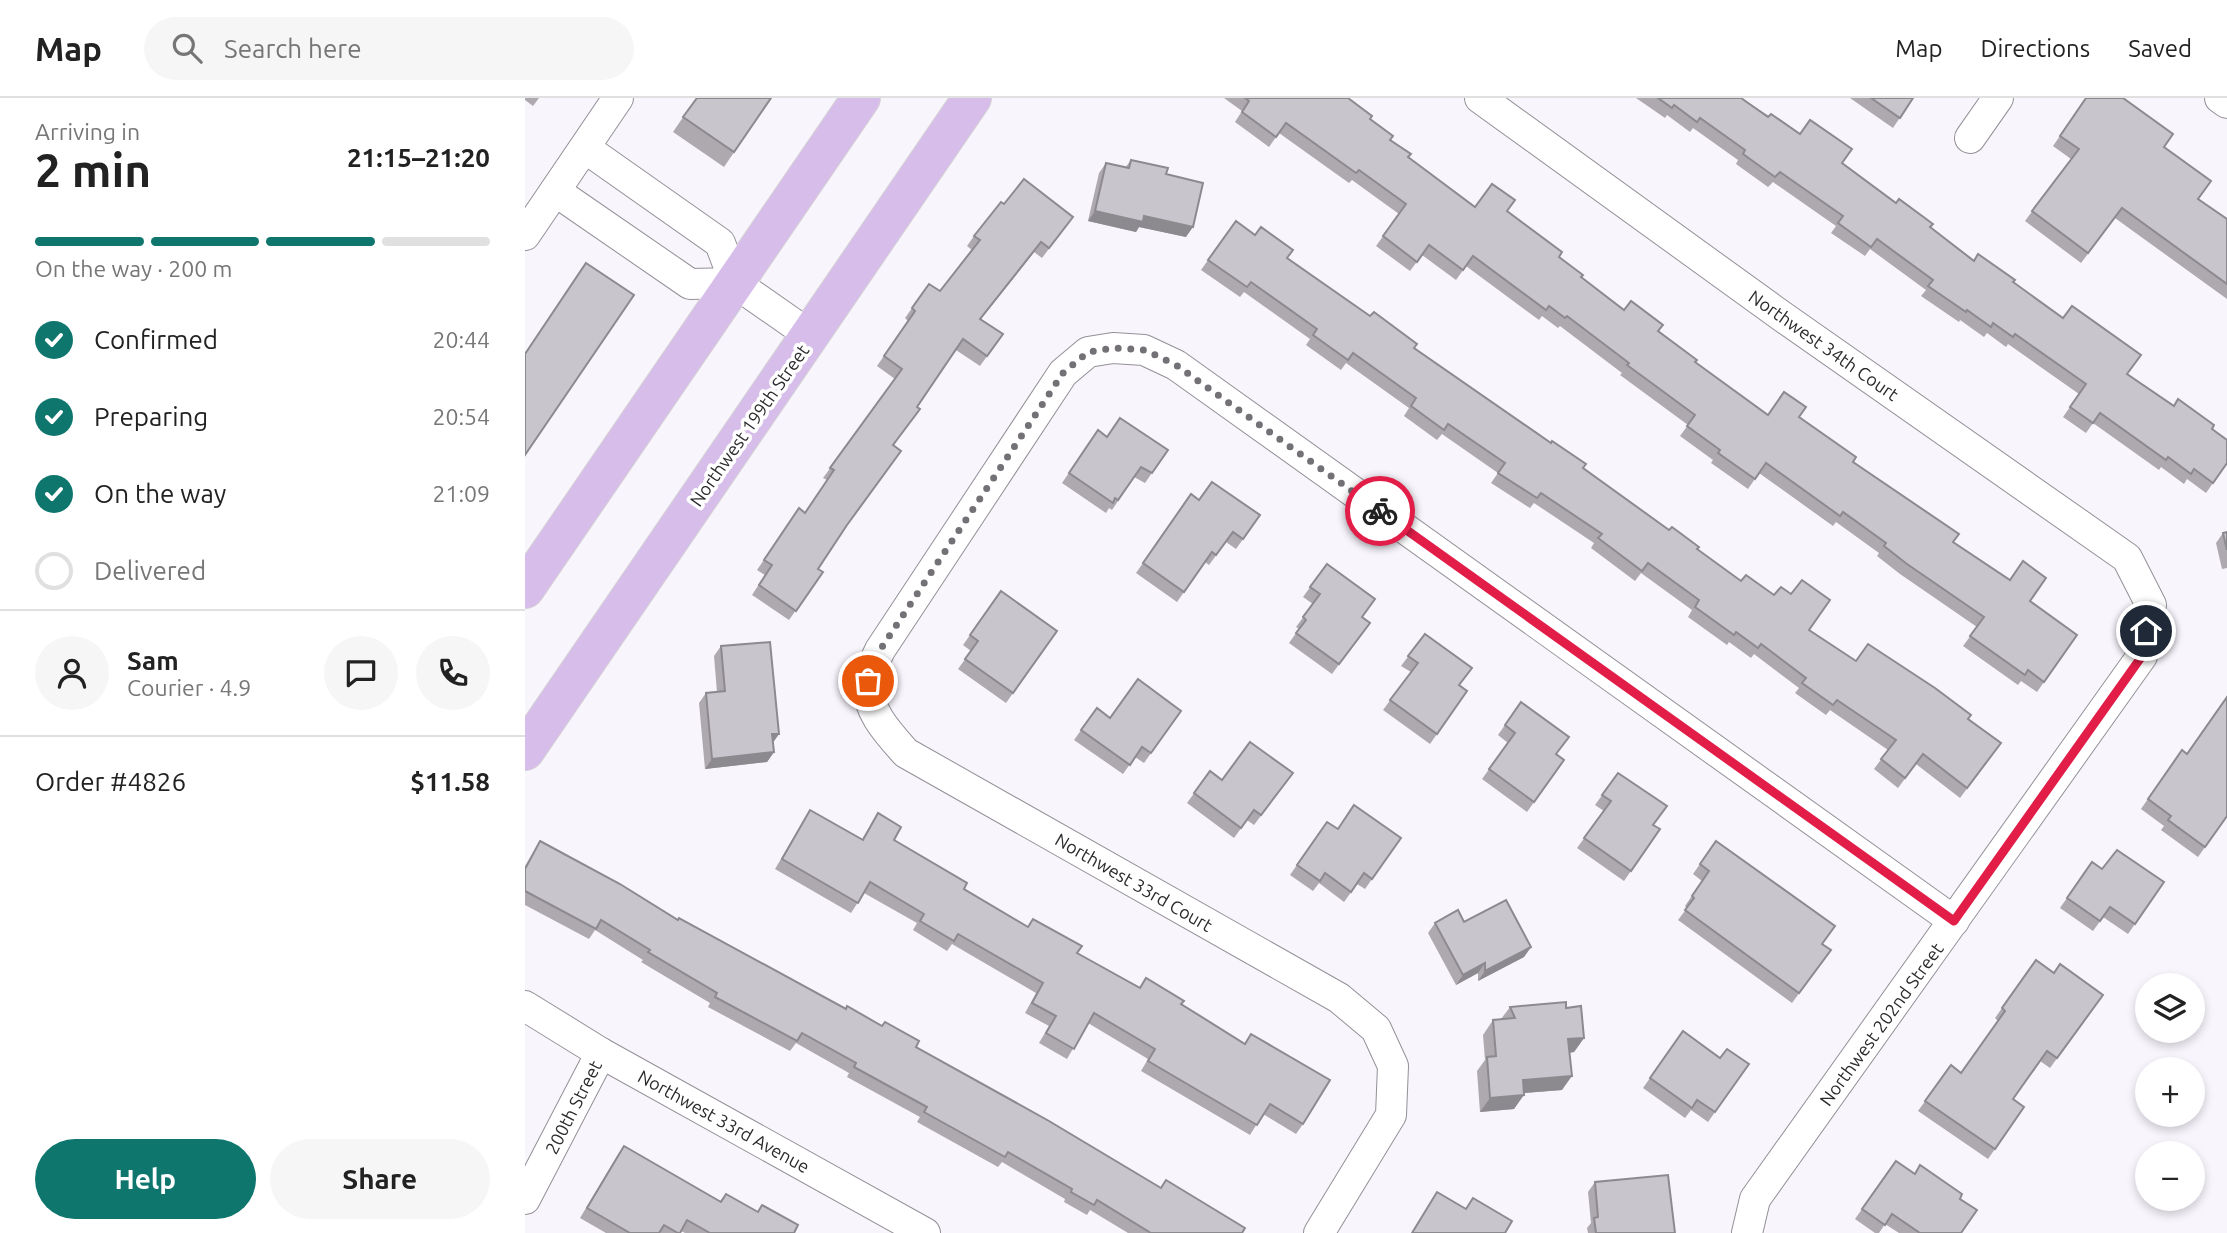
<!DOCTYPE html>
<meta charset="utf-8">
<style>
:root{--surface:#fff;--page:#f6f6f6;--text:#222;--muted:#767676;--line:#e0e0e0;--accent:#0f766e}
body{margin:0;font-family:Ubuntu,sans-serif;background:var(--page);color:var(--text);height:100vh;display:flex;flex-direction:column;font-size:26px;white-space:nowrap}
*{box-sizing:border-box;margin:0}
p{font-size:23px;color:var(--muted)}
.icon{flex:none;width:38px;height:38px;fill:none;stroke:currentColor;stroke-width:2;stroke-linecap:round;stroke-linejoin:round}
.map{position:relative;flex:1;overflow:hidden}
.panel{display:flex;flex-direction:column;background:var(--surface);width:525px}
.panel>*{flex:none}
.tools{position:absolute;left:1610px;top:875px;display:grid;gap:14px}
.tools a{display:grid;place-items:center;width:70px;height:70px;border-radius:50%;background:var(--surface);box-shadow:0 4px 10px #0003;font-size:35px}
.pin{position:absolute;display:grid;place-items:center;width:60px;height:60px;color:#fff;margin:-30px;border:4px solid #fff;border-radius:50%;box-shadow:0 2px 7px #0007}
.courier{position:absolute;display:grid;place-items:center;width:70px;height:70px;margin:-35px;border:5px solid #e11d48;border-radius:50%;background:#fff;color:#222;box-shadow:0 2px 9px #0007}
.headline em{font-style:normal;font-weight:700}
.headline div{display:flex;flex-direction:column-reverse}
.headline{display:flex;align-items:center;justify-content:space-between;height:119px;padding:0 35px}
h1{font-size:46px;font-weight:700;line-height:52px}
.bar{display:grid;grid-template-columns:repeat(4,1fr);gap:10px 7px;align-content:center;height:84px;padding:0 35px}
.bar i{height:9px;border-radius:5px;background:var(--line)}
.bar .on{background:var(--accent)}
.bar p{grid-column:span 4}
.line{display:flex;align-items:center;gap:18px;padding:0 35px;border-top:2px solid var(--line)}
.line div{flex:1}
.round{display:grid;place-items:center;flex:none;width:74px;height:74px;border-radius:37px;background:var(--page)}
ol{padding:0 35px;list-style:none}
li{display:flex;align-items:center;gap:21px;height:77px}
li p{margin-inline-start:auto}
li .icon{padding:7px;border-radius:50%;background:var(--accent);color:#fff;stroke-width:4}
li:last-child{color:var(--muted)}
li i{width:38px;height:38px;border:4px solid var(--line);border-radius:50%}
.cta{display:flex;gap:14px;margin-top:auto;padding:14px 35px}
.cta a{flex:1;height:80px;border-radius:42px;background:var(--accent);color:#fff;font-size:28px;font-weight:700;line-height:80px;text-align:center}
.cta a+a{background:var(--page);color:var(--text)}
header{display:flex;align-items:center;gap:42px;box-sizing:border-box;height:98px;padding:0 35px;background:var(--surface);border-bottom:2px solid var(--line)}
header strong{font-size:33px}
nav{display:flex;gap:38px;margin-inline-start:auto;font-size:24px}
.search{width:490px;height:63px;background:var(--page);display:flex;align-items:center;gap:18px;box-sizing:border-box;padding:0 24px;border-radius:38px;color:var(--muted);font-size:26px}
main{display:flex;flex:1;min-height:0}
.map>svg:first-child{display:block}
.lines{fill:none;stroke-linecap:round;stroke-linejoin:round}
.minor-casing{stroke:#949097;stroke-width:32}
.primary-casing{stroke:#d5d4d5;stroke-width:40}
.minor{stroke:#fff;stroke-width:30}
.primary{stroke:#d7bdea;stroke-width:38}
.wall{fill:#ada9af}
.shaded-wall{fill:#8d8a8f}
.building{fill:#c9c5cc;stroke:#8d8a8f;stroke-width:2}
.done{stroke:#737176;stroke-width:7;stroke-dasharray:0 12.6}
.route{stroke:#e11d48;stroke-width:9}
.labels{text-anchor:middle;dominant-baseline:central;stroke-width:7;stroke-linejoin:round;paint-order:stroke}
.street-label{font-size:18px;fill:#2b2a2d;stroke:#fff}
</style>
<header>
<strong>Map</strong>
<div class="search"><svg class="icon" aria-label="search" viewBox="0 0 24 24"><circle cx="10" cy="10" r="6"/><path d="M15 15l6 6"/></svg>Search here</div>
<nav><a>Map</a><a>Directions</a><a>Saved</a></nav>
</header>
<main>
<section class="panel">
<div class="headline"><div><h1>2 min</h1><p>Arriving in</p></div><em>21:15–21:20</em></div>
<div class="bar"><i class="on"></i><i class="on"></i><i class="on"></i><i></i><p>On the way · 200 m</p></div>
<ol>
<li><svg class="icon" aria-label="check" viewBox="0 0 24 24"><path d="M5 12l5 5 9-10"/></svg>Confirmed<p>20:44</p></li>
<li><svg class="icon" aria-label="check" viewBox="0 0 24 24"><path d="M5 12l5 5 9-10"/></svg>Preparing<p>20:54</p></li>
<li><svg class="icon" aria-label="check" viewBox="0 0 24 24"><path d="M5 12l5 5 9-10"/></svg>On the way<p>21:09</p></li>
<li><i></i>Delivered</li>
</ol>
<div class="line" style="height:126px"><a class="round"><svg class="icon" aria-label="person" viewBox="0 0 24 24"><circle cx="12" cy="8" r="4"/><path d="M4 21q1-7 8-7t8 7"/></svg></a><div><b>Sam</b><p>Courier · 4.9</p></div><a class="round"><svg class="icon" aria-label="chat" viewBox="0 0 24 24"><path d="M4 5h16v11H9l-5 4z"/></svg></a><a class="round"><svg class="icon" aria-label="phone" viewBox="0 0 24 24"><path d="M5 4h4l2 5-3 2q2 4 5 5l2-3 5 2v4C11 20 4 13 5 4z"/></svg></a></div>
<div class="line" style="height:91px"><div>Order #4826</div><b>$11.58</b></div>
<div class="cta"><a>Help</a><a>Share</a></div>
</section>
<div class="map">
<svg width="1702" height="1135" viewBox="0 0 1702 1135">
<rect width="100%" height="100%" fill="#f9f5fd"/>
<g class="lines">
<defs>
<g id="minor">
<path d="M955,0L1258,219L1602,460L1626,507L1617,558L1230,1101L1222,1135"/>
<path d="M1695,0L1702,5"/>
<path d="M1445,40L1473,0"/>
<path d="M60,50L195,145L210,185L286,238"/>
<path d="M30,93L165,186L210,185"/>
<path d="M0,137L93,0"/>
<path d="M0,908L76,955L400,1135"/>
<path d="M0,1101L76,955"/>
<path d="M794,1135L866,1017L868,968L851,931L814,900L381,655C363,635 341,612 343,583C344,573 351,561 355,552L538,275L563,254L588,250L619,252L651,267L1429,823"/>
</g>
<g id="primary">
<path d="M0,491L336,0"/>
<path d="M0,653L447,0"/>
</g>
</defs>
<use href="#minor" class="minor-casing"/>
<use href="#primary" class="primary-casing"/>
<use href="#minor" class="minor"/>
<use href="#primary" class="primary"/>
</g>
<g class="wall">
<path d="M0,0H14L8,8L0,2Z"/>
<path d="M171,0H246L199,69L148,34Z"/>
<path d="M699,0H823L883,59L950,109L982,113L1056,179L1099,212L1133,233L1170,264L1243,317L1274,319L1428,444L1505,503L1552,537L1512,594L1496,583L1493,587L1438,548L1452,529L1375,476L1352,458L1354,455L1311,424L1308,428L1234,375L1223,391L1186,365L1188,362L1155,338L1163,327L1095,277L1097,275L1035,228L1033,230L1017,218L1014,222L941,168L931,182L897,157L885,173L851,148L874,116L827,82L824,85L754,35L744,49L710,24L717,13Z"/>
<path d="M1111,0H1216L1317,65L1449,162L1488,184L1602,276L1648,307L1687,331L1702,365L1681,395L1662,381L1659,386L1636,369L1634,372L1568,325L1561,335L1538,319L1554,296L1483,246L1481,249L1462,235L1459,239L1435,222L1434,224L1396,198L1401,192L1345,151L1340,158L1306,135L1311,128L1248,84L1243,89L1211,66L1213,62L1168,30L1165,34L1142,17L1140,20Z"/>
<path d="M1325,0H1388L1368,30Z"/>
<path d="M1561,0L1639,49L1673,101L1702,121V201L1590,120L1556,165L1500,123L1546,61L1528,48Z"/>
<path d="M606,62L641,76L661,139L614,129L611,134L563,123L574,75L581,65L600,70Z"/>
<path d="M479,106L548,119L517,160L509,154L456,221L478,236L455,268L431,252L392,309L319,431L293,471L298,474L264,522L227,497L240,477L232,472L274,410L280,415L302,382L298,380L370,281L352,268L383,223L380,220L404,186L415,193L447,152L442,148L449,138Z"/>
<path d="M711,123L1284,532L1331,563L1443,621L1476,645L1435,700L1391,666L1373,690L1349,671L1363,652L1305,612L1301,617L1270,595L1274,590L1229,556L1226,560L1204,544L1202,547L1163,519L1167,512L1116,475L1110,483L1066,450L1069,445L1009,405L1005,410L966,385L973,375L917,336L912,342L879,318L884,310L821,265L816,272L781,247L785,241L719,194L715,199L676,172Z"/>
<path d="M573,332L581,339L643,352L620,385L609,379L587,412L584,410L581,415L537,385Z"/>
<path d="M666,396L674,402L735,417L711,451L701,444L684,467L680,464L652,504L611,475Z"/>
<path d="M1702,434V470L1697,471L1691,445L1698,435Z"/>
<path d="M802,466L837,519L844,525L807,576L764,545L774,531L771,529L788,506L778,499Z"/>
<path d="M476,493L532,533L481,605L433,571L446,553L438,547Z"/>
<path d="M900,536L934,587L942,593L905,646L858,612L886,574L876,568Z"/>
<path d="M196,548L254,636L248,644L249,654L242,664L180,671L174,605L181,595L192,594L189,558Z"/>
<path d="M996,604L1031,657L1039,662L1002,714L957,681L983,645L973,637Z"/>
<path d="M572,610L585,620L656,613L619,665L610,659L598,676L549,642Z"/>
<path d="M1657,652L1702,718L1673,759L1636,732L1639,728L1616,711Z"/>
<path d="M685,673L697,682L768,675L729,727L722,722L709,740L662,705Z"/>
<path d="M1093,675L1129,727L1135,731L1099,783L1052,750L1079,713L1070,707Z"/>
<path d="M285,712L337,741L353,715L369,742L439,791L503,829L508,821L552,855L615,889L621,880L656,906L719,946L726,936L778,1026L771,1036L738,1016L725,1037L616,973L623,961L563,925L542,961L514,945L524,928L500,915L511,895L427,846L422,853L388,832L392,825L339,795L326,815L250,771Z"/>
<path d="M802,724L813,731L876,740L840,791L832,786L819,804L794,785L788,793L765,777Z"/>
<path d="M15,743L153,822L391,949L635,1090L641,1082L717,1135H603L565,1112L562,1117L539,1104L540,1101L477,1064L473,1069L392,1024L395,1019L322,979L324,975L271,945L265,953L183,909L185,905L116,864L118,862L70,832L64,841L0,807V768Z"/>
<path d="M1191,743L1297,846L1306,852L1267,905L1153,822L1162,810L1160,808L1177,783L1168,776Z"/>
<path d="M1567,764L1577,771L1639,784L1603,836L1578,819L1568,833L1535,810Z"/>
<path d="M910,825L1006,849L999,859L953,883V875L931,887L903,835Z"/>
<path d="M1511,862L1529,875L1578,897L1525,970L1515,963L1488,1001L1499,1009L1463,1061L1393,1013L1426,967L1436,975L1473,923L1470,920Z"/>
<path d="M985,909L1041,910L1059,940L1049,954L1045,955L1037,992L999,995L989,1011L955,1014L952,973L960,962L958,937L968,922L976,921Z"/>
<path d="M1158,933L1195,960L1224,966L1183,1024L1166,1012L1160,1020L1118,990Z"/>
<path d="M99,1048L195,1103L201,1096L269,1135H160L156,1133L155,1135H81L55,1120L92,1058Z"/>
<path d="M1371,1063L1390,1076L1435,1101L1436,1135H1374L1360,1126L1354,1135H1350L1330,1121Z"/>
<path d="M1070,1084L1150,1135H1063L1062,1130L1066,1125L1063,1094Z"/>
</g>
<g class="shaded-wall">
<path d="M570,113L619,118L668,129L661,139L614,129L611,134L563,123Z"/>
<path d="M516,144L509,154L448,231L455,221Z"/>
<path d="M247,636H254L247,646Z"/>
<path d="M249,654L242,664L180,671L187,661Z"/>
<path d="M1006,849L999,859L953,883L960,873Z"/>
<path d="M960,865L953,875L931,887L938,877Z"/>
<path d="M1059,940L1049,954L1033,955L1043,941Z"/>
<path d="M1047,978L1037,992L988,996L998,982Z"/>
<path d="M999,997L989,1011L955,1014L965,1000Z"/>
</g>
<g class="building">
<path d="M172,0H246L209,54L158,19Z"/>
<path d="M720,0H823L847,18L845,21L868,38L865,42L886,56L883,59L950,109L967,86L990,102L982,113L1037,154L1034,159L1058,177L1056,179L1099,212L1106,203L1138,227L1133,233L1172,262L1170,264L1243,317L1259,294L1281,309L1274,319L1331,359L1328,364L1434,436L1428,444L1485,482L1498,463L1521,480L1505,503L1552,537L1519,584L1503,572L1500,577L1445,538L1459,519L1382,466L1359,448L1361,445L1318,414L1315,418L1241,365L1230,381L1193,355L1195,352L1162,328L1170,317L1102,267L1104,265L1042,218L1040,220L1024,208L1021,212L948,158L938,172L904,147L892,164L858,138L881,106L834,72L831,75L761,25L751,39L717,14L724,3Z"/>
<path d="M1133,0H1216L1243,19L1246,16L1275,36L1285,22L1327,51L1317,65L1371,105L1374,101L1408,126L1405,129L1449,163L1453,156L1490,182L1488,184L1538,220L1547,208L1616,257L1602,276L1649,308L1653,301L1689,327L1687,331L1702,342V365L1688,385L1669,371L1666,376L1643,359L1641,362L1575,315L1568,325L1545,309L1561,286L1490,236L1488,239L1468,225L1466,229L1442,212L1441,214L1403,188L1408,182L1352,141L1346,149L1313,125L1318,118L1255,74L1250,79L1218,56L1220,52L1175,20L1172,24L1149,7L1147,10Z"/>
<path d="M1346,0H1388L1375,20Z"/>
<path d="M1561,0H1598L1648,36L1639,49L1686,83L1673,101L1702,121V186L1597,110L1563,155L1507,113L1554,51L1535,38Z"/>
<path d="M606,62L643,70L641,76L678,85L668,129L619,118L618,124L570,113L581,65L604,70Z"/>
<path d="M499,81L548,119L524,150L516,144L455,221L478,236L462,258L438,241L392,309L395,311L368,347L376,353L322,427L293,471L298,474L271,513L234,487L247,467L239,462L274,410L280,415L309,372L305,370L377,271L359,258L390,213L387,210L404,186L415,193L455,142L449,138L476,104L479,106Z"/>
<path d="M711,123L730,137L736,129L768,152L762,160L845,218L849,214L892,246L889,250L1026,345L1027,343L1061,366L1058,370L1144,432L1147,429L1174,449L1172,451L1216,483L1221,477L1249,497L1256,489L1266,496L1277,482L1305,502L1284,532L1331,563L1343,546L1410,590L1446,617L1443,621L1476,645L1442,690L1398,656L1380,680L1356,661L1371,642L1312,602L1308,607L1277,585L1281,580L1236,546L1233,550L1211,534L1209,537L1170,509L1174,502L1123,465L1117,473L1073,440L1077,436L1016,395L1012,400L973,375L980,365L923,326L919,332L886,308L891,300L828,255L823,262L788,237L792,231L726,184L722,189L683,162Z"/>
<path d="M61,165L109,197L0,357V256Z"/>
<path d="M595,320L643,352L627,375L616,369L593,402L590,400L588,405L544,375L573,332L582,339Z"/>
<path d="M687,384L735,417L718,441L708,434L691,457L687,454L659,494L618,465L666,396L674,402Z"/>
<path d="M1702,434V452L1698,435Z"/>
<path d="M802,466L850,501L837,519L845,525L814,566L771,535L781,522L778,519L795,496L785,489Z"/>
<path d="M476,493L532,533L488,595L440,561L453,543L445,537Z"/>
<path d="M900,536L947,570L934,587L942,593L912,636L865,602L893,565L883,558Z"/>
<path d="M245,544L254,636H247L249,654L187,661L181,595L200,593L196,548Z"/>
<path d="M613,581L656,613L626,655L617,649L605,667L556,632L572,610L585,620Z"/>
<path d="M1702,599V718L1680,749L1643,722L1646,718L1623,701L1657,652L1662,656Z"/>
<path d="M996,604L1044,639L1031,656L1039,662L1009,704L964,671L990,635L980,627Z"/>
<path d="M725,644L768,675L736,717L729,712L716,730L669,695L685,673L697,682Z"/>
<path d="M1093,675L1142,708L1128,727L1135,731L1106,773L1059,740L1086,703L1077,697Z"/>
<path d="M829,707L876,740L847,781L839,775L826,794L800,775L795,783L772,767L802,724L813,731Z"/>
<path d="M285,712L338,742L353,715L376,729L369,742L442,785L439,791L503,829L508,821L557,848L552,855L615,890L621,880L659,903L656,906L720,946L726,936L805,982L778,1026L745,1006L732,1027L623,963L630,951L569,915L549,951L521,935L531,918L507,905L518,885L433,836L429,843L395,823L399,816L345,784L333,805L257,761Z"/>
<path d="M15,743L95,786L153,822L154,820L321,911L322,908L357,928L360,924L394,943L391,949L524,1023L636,1090L641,1082L720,1130L717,1135H626L572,1102L569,1107L546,1094L547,1091L483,1054L480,1059L399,1014L402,1009L329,969L331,965L277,935L272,943L190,899L192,895L123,854L125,852L76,822L71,831L0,793V771Z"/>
<path d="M1191,743L1310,828L1297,846L1306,852L1274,895L1160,812L1169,800L1167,798L1184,773L1175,766Z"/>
<path d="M1592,752L1639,784L1610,826L1585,809L1575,823L1542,800L1567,764L1577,771Z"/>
<path d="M981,802L1006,849L960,873V865L938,877L910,825L933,812L939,824Z"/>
<path d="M1511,862L1529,875L1535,866L1578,897L1532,960L1522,953L1488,1001L1499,1009L1470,1051L1400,1003L1426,967L1436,975L1480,913L1477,910Z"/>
<path d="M1041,904V910L1056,908L1059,940L1043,941L1047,978L998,982L999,997L965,1000L962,959L971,958L968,922L990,920L985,909Z"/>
<path d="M1158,933L1195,960L1202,951L1224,966L1190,1014L1172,1002L1167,1010L1125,980Z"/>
<path d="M99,1048L196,1104L201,1096L233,1114L237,1107L273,1127L269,1135H185L162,1122L155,1135H153L139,1127L134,1135H105L62,1110Z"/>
<path d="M1371,1063L1390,1076L1395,1067L1437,1096L1435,1101L1452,1112L1436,1135H1395L1367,1116L1360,1127L1337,1111Z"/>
<path d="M1143,1077L1150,1135H1071L1069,1120L1073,1119L1070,1084Z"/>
<path d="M912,1094L941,1111L948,1100L987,1123L980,1135H887Z"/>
</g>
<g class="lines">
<path class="done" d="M343,583L355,552L538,275L563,254L588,250L620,252L651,267L855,413"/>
<path class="route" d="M855,413L1429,823L1617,558L1621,533"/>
</g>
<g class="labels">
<g class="street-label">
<text transform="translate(1299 247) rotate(35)">Northwest 34th Court</text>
<text transform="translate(224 327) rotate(-55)">Northwest 199th Street</text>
<text transform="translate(609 784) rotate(30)">Northwest 33rd Court</text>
<text transform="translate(1356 926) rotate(-54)">Northwest 202nd Street</text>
<text transform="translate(48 1009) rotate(-63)">200th Street</text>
<text transform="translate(199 1023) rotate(29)">Northwest 33rd Avenue</text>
</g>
</g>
</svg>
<div class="tools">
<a><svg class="icon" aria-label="layers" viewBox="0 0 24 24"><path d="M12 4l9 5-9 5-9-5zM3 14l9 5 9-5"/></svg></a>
<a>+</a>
<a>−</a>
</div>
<div class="pin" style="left:343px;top:583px;background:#ea580c"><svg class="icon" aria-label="bag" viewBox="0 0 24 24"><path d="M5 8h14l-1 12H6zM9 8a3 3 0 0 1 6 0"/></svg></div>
<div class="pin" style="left:1621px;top:533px;background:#1f2937"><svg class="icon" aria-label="home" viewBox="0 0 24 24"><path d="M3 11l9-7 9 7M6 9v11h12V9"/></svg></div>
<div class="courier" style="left:855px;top:413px"><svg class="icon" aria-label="bike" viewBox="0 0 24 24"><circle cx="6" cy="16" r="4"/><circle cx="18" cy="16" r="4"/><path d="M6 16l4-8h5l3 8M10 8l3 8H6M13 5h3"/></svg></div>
</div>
</main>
